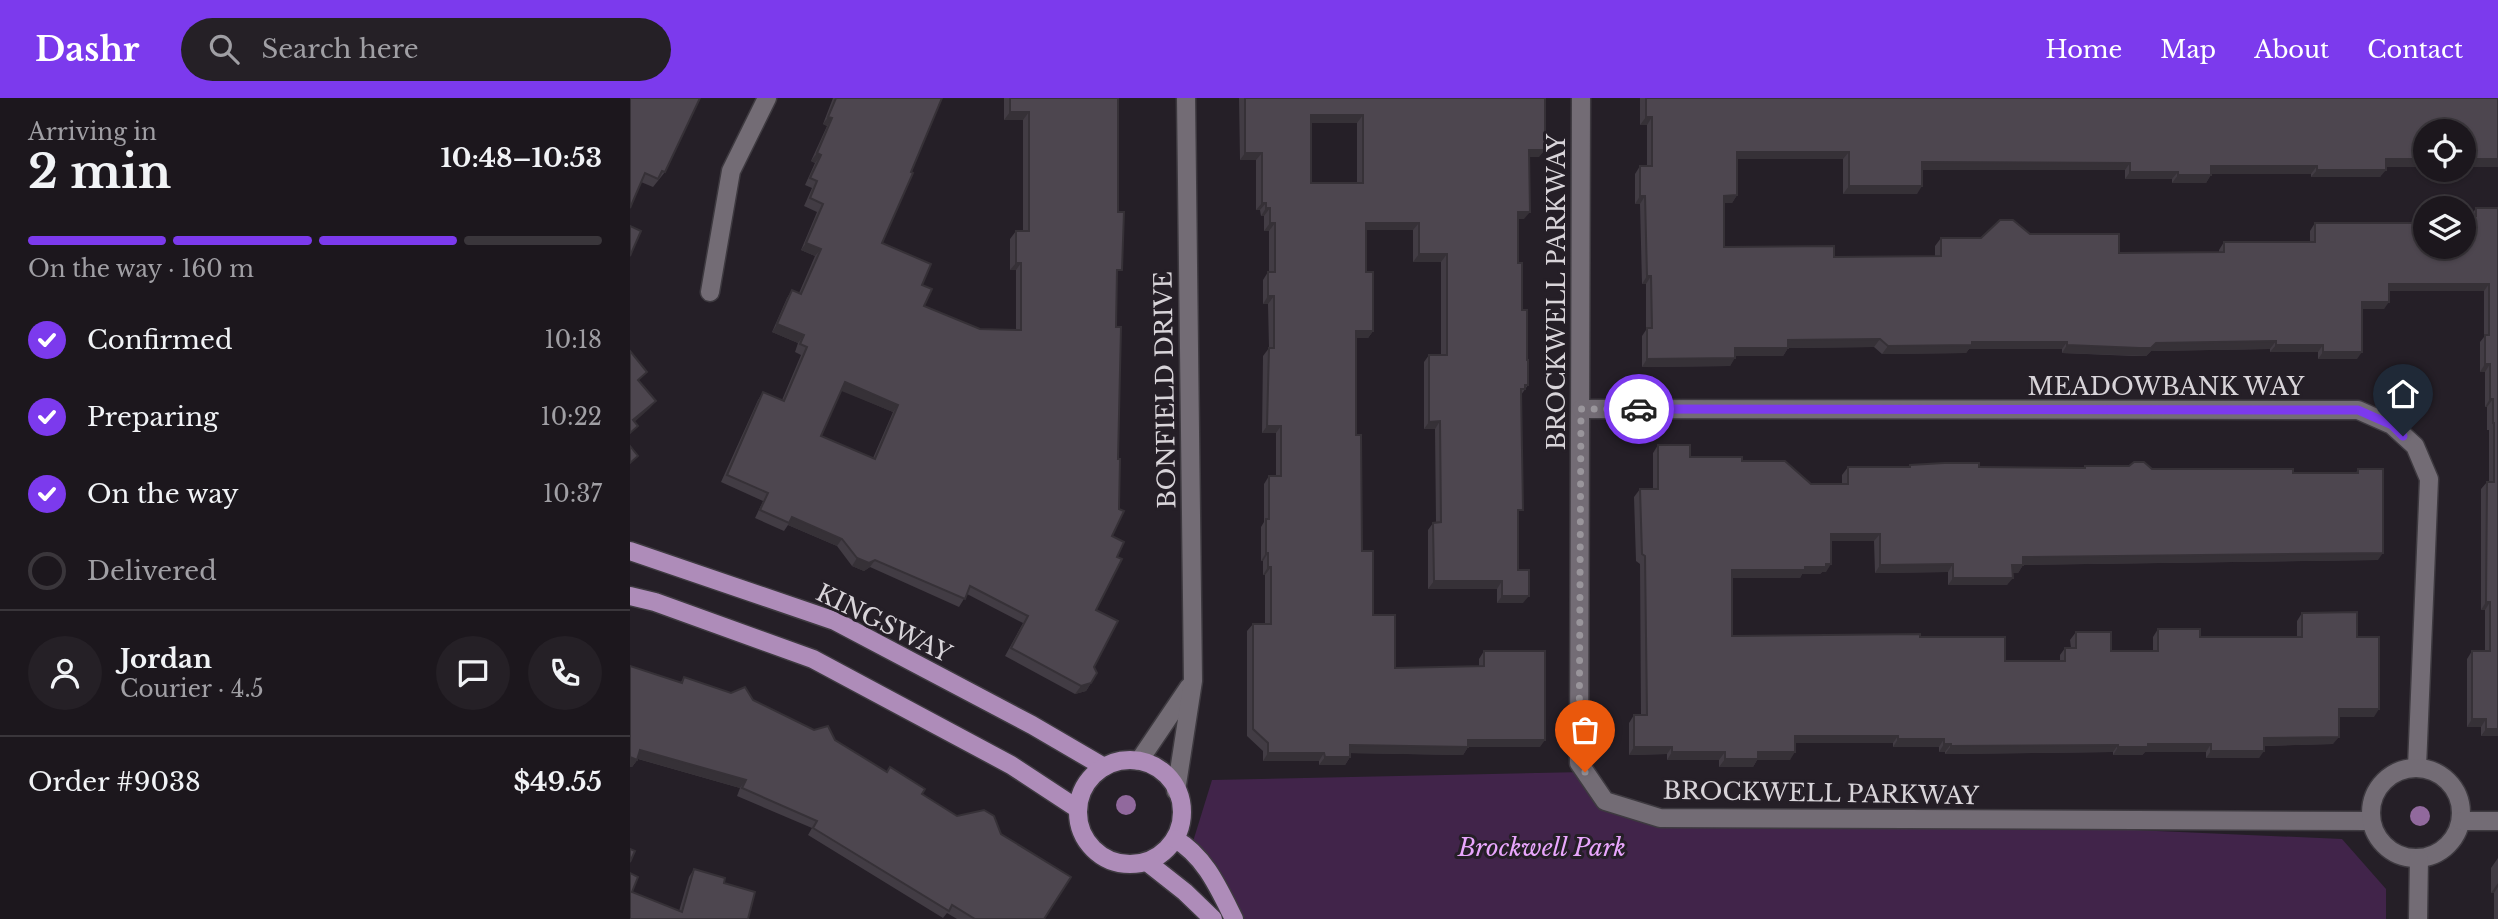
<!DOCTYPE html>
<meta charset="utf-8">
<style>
:root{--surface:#1c171d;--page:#252026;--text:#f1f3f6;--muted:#a09fa4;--line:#3a363b;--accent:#7c3aed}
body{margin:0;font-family:"Libre Baskerville",serif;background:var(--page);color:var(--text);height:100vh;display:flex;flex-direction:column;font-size:26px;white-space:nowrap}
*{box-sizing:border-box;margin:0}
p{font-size:23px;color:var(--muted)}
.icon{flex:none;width:38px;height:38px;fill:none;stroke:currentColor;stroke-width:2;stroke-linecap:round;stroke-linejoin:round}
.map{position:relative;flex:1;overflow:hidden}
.details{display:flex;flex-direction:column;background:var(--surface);width:630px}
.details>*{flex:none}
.fabs{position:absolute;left:1783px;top:21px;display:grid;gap:14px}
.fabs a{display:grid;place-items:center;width:63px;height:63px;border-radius:50%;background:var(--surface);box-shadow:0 2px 5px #0004,0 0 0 2px var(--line);font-size:35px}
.pin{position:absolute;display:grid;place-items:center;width:60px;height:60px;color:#fff;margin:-72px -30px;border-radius:50% 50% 50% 0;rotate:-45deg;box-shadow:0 0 7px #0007}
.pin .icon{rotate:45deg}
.courier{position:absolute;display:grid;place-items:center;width:70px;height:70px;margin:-35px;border:5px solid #7c3aed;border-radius:50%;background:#fff;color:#222;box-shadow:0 2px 9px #0007}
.overview em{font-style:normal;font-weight:700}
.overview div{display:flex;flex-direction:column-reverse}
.overview{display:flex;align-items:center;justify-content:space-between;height:119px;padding:0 28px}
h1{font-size:46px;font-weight:700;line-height:52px}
.bar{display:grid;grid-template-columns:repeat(4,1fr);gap:10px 7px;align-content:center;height:84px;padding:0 28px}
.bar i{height:9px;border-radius:5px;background:var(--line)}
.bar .on{background:var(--accent)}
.bar p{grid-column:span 4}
.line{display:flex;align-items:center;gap:18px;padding:0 28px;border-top:2px solid var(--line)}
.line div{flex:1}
.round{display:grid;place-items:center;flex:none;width:74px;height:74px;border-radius:37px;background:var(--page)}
ol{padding:0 28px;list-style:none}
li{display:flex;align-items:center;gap:21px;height:77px}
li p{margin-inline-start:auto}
li .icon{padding:7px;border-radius:50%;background:var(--accent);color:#fff;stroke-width:4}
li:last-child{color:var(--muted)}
li i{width:38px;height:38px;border:4px solid var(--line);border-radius:50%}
header{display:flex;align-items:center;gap:42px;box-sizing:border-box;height:98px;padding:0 35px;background:var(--accent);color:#fff}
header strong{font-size:33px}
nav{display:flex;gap:38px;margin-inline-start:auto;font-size:24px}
.search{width:490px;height:63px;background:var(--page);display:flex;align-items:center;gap:18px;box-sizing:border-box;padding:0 24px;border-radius:38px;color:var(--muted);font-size:26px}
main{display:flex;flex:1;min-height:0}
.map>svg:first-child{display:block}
.green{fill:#41244a}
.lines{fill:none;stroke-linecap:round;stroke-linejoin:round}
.minor-casing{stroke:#3e3a40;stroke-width:21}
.major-casing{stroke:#3e3a40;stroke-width:21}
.minor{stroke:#736c75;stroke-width:18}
.major{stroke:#ae8cb9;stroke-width:18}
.tree{fill:#91699d}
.wall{fill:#423c44;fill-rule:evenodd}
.shaded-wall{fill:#363137}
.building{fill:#4d464f;stroke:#363137;stroke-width:2;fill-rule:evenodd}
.done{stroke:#99959b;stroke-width:7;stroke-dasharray:0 12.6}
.route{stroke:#7c3aed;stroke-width:9}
.labels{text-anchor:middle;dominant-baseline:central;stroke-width:6;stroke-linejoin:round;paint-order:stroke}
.street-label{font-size:24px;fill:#d8d4d9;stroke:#251f27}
.park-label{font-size:24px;font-style:italic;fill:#e9a6fd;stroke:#251f27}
</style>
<header>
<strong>Dashr</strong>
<div class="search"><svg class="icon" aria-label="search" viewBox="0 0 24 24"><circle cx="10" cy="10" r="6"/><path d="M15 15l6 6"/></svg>Search here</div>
<nav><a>Home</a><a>Map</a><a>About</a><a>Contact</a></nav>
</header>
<main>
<section class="details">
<div class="overview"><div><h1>2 min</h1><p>Arriving in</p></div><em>10:48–10:53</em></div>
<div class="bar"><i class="on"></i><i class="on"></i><i class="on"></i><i></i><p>On the way · 160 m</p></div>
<ol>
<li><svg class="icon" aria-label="check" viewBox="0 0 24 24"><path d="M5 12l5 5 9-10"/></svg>Confirmed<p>10:18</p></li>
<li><svg class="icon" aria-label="check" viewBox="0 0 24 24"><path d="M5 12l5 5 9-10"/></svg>Preparing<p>10:22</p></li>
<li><svg class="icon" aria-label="check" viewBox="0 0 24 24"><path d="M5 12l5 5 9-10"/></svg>On the way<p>10:37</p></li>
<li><i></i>Delivered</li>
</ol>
<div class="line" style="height:126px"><a class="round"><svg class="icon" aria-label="person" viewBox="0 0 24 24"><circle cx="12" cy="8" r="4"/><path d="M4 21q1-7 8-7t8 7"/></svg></a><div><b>Jordan</b><p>Courier · 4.5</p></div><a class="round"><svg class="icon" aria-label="chat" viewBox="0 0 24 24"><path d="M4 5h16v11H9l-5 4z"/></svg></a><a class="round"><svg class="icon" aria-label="phone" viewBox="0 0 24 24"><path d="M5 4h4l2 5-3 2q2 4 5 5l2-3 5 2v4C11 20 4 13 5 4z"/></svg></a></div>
<div class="line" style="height:91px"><div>Order #9038</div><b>$49.55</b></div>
</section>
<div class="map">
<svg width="1868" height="821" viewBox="0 0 1868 821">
<rect width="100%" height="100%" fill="#251f27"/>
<path class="green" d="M955,674L998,710L1712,741L1756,791V821H602L561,750L582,682Z"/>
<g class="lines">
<defs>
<g id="minor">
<path d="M951,0L949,665L975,703L1030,720L1741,723"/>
<path d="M80,194L101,73L137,0"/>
<path d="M951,311L1728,312L1762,327L1785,348L1799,381L1787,669"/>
<path d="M509,663L559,589"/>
<circle cx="1786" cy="715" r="45"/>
<path d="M546,693L563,583L556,0"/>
<path d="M1831,723H1868"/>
<path d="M1788,821L1789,760"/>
</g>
<g id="major">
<path d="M0,453L205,523L402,627L474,669"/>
<path d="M0,498L25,504L183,561L381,667L448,711"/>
<circle cx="500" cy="714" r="52"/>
<path d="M545,741C575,758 589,791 604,821"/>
<path d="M517,764L555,794L583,821"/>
</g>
</defs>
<use href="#minor" class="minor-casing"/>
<use href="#major" class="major-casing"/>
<use href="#minor" class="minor"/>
<use href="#major" class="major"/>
</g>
<g class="tree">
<circle cx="496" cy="707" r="10"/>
<circle cx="1790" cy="718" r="10"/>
</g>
<g class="wall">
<path d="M0,0L35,74L23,89L11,84Z"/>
<path d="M203,0H312L252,145L292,187L294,208L350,231L386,232V172H380V141L386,133H393V22H374V0H488L487,180L482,438L487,459L466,512L464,569L461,585L456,593L445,596L375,558L393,525L337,496L329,509L240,469L234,473L222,468L207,448L158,427L154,433L125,420L133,403L91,384L128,302L133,294L152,302L171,257L165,254L168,245L142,234L157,200L162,192L169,195L185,158L171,152L187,114L174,108L182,90L175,87L185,65L181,63L197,28L193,26ZM211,292L263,314L243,360L191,338Z"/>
<path d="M609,0H915L909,59H899L894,121H888V165L898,287L891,297L888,419V472L893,505H867V491H798V432L803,425H806L805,331H794V264L799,257H811V164H783V132H736V174L743,233L738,240H726V337L732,453L743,517L765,570L849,568V561L854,553L910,649H838L833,657L720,655V659L715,667H689V663H633V653L617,638V533L623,526H635V477H633V463H631V429L634,424V386L639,378H646V335H632L633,258L639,250L638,206H633V182L638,174H639V133H634V118H631L630,112H626V62H610ZM681,25H727V85H681Z"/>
<path d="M1010,0H1868V69H1756L1750,79H1681V76H1581L1576,85H1542V81H1495V72H1292L1287,96H1213V61H1107V97L1102,105H1094V149L1204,159L1305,158V148L1311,140H1351L1400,136L1489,155L1589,154V152L1594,144H1680V133L1685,125H1786L1791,118H1841L1846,110H1868V638H1851V629H1837V561L1842,553H1855V512H1851V391L1857,384H1859V332H1857V309H1855V274H1850V244L1854,239V193H1759L1754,211H1732L1727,261H1688V254H1640V251L1521,253L1516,258H1504L1432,255V251H1339L1336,255L1252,256L1244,249L1158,250L1153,258H1105L1100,268L1012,269V238L1016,232V186H1012L1010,106H1005V76L1010,68H1017V27H1010Z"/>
<path d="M1028,347L1060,359L1112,363L1181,386H1212V377L1218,369H1279L1280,367L1454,370L1455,368L1522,371L1663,375H1726L1728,371L1748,462L1393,467L1388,475H1382L1377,487H1318V474L1245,475L1244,443H1201L1196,474H1192L1190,476H1172L1170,480H1102V538L1290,539L1375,563H1430V557L1435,550H1441L1440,542L1446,534L1481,553H1523V539L1528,531L1570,539H1667V523L1672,515L1727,539L1744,619H1709L1703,646L1634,648L1629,660H1576V654H1515L1512,657H1483V654L1315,656V654H1309V649H1263V645H1165L1160,662H1127L1123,669H1089V662H1037V656L999,657V625L1004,617H1011L1010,466L1006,463L1004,399L1010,391H1023V355Z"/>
<path d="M5,570L51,584L54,579L123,602L205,642L327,718L371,736L414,821H327L317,815L313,820L178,737L182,730L107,698L110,690L8,661L2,669Z"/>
<path d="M1868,760V821H1864V795H1861V770Z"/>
<path d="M64,771L94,785L118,821H0L2,794L49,813L59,779Z"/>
</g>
<g class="shaded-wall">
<path d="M380,14H399L393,22H374Z"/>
<path d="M681,17H733L727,25H676Z"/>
<path d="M198,19L202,20L197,28L193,26Z"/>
<path d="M1016,19H1022L1017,27H1010Z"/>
<path d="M899,52H915L909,59H894Z"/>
<path d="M1107,54H1219L1213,61H1102Z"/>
<path d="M187,55L191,57L185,65L181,63Z"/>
<path d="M615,55H632L626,62H610Z"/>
<path d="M1756,61H1796V69H1750Z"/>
<rect x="1834" y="61" width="34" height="8"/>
<path d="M1292,64L1500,65L1495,72H1287Z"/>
<path d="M1581,68H1687L1681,76H1576Z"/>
<path d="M1687,72H1756L1750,79H1681Z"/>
<path d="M1500,74H1548L1542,81H1495Z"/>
<path d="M1548,77H1581L1576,85H1542Z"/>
<path d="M1219,88H1292L1287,96H1213Z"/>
<path d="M1107,97L1102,105H1088L1094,98Z"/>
<path d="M1010,98H1015L1010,106H1005Z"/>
<path d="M632,105H636L630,112H626Z"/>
<path d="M636,110H640L634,118H631Z"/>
<path d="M888,114H900L894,121H882Z"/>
<path d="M640,125H645L639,133H634Z"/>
<path d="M736,125H789L783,132H731Z"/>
<path d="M176,145L191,151L185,158L171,152Z"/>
<path d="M789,156H817L811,164H783Z"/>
<path d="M386,165H391L386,172H380Z"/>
<path d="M1017,178H1021L1016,186H1012Z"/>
<path d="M1759,186H1859L1854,193H1754Z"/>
<path d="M638,198H644L638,206H633Z"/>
<path d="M1732,204H1759L1754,211H1727Z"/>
<path d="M147,226L174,237L168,245L142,234Z"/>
<path d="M726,233H743L738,240H720Z"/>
<path d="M1250,241L1244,249L1158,250L1153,258H1100L1105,250L1158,242Z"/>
<path d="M1646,243L1640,251L1521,253L1516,258L1432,255L1437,247Z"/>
<path d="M1342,244H1437L1432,251H1339L1336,255L1252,256L1258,248Z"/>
<path d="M1646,247H1693L1688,254H1640Z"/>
<path d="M1693,254H1732L1727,261H1688Z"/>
<path d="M1105,260L1100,268L1012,269L1017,261Z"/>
<path d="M1855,266H1860L1855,274H1850Z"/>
<path d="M215,284L268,307L263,314L209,292Z"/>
<path d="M1860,301H1863L1857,309H1855Z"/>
<path d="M26,303L20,310L0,328L3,322Z"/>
<path d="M810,323L805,331H794L799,324Z"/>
<path d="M637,328H651L646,335H632Z"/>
<path d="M162,419L212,441L207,448L158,427Z"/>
<path d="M1201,436H1250L1244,443H1196Z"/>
<path d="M636,455H638L633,463H631Z"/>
<path d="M1753,455L1748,462L1388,467L1393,459Z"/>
<path d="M227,460L245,462L240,469L234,473L222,468Z"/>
<path d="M1201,466L1196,474H1192L1190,476H1172L1170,480H1097L1102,472Z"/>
<path d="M1323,466L1318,474L1245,475L1250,467Z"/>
<path d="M1382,467H1393L1388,475H1377Z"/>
<path d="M638,469H641L635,477H633Z"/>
<path d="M1323,480H1383L1377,487H1318Z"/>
<path d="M804,483H872L867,491H798Z"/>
<path d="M872,498H899L893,505H867Z"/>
<path d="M1856,504H1860L1855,512H1851Z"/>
<path d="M461,585L456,593L445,596L451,588Z"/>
<path d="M1709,611H1749L1744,619H1703Z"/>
<path d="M1842,621H1856L1851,629H1837Z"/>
<path d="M1856,631H1868V638H1851Z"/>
<path d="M1165,638H1268L1263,645H1160Z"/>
<path d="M1709,639L1703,646L1629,648L1634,640Z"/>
<path d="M1268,641H1314L1309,649H1263Z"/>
<path d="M838,642H915L910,649H838L833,657L715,655L720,647Z"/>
<path d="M1314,646H1321L1315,654H1309Z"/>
<path d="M1518,646H1581L1576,654H1515L1512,657H1483L1488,649Z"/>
<path d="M1488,647L1483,654L1315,656L1321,648Z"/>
<path d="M1004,649H1042L1037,656L999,657Z"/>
<path d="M10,652L116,682L110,690L5,660Z"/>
<path d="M1581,653H1634L1629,660H1576Z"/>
<path d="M1042,654H1095L1089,662H1037Z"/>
<path d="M1128,654H1165L1160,662H1127L1123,669H1089L1095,661Z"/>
<path d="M638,655H694L689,663H633Z"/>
<path d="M0,659L7,662L2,669H0Z"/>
<path d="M695,659H720L715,667H689Z"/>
<path d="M1868,785V789L1864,795H1861Z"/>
</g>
<g class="building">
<path d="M0,0H70L35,74L32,73L28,81L15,75L0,110Z"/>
<path d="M206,0H312L281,74L283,75L252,145L301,166L292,187L302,191L294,208L350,231L391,232V165H386V133H399V14H380V0H488V114H494L492,172H487L486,229H491L488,361H490L489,411L494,413L482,438L494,444L487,459L492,461L466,512L488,523L464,569L467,575L461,585L451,588L381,550L398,518L340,488L335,501L245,462L239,465L227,460L212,441L162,419L159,425L130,412L138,395L97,377L133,294L154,303L177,249L170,246L174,237L147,226L162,192L171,196L191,151L176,145L193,106L180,100L187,83L180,80L191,57L187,55L202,20L198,19ZM215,284L268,307L245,361L191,338Z"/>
<path d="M615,0H915V52H899L900,114H888V165H892V212H897V262H898V287H895V291H891L893,412H888V472H899V498H872V483H804L803,425L811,424L810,323L799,324V257H817V156H789V125H736V174H743V233H726V337H731L732,453H743V517H765V570L854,568V553H915V642H838V649L720,647V659H695L694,655H638V645L623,631V526H641V469H638V455H636V421H639V378H651V328H637L639,250H644V198H638V174H645V125H640V110H636V105H632V55H615ZM681,17H733V85H681Z"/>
<path d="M1016,0H1868V61H1834V33H1796V61H1756V72H1687V68H1581V77H1548V74H1500V65L1292,64V88H1219V54H1107V97L1094,98V149L1204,148V159L1311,158V140H1351L1370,122H1383L1400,136H1489V155L1594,154V144H1685V125H1791V118H1796V149H1834V118H1846V110H1868V631H1856V621H1842V553H1860V504H1856L1857,384H1864V325H1863V301H1860V266H1855V237H1859V186H1759V204H1732V254H1693V247H1646V243L1526,245L1521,250H1509L1437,247V244H1342V247L1258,248L1250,241L1158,242V250H1105V260L1017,261V230H1022L1021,178H1017L1015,98H1010V68H1022V19H1016Z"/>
<path d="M0,128L11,133L0,158Z"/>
<path d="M0,253L17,274L8,282L26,303L3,322L8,328L0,335Z"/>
<path d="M1028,347H1060V359H1112V363H1155L1181,386H1218V369H1280V367L1314,365H1349V369L1455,370V368H1499L1504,364H1514L1522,371H1663V375H1728V371H1753V455L1393,459V467H1382L1383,480H1323V466L1250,467V436H1201V466H1196V469H1175V472H1102V538L1290,536V539H1375V563H1435V550H1446V534H1481V553H1528V531H1570V539H1672V515L1727,514V539H1749V611H1709V639L1634,640V653H1581V646H1518V649H1488V647L1321,648V646H1314V641H1268V638H1165V654H1128V661H1095V654H1042V649H1004V617H1017L1015,458L1012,456L1010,391H1028Z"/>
<path d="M0,348L8,358L0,365Z"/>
<path d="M0,568L52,585L54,579L101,595L115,589L123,602L184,632L198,628L205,642L257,674L260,669L295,691L292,696L327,718L354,712L364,718L371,736L441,779L414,821H345L322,807L319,813L183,730L187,723L112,690L116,682L10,652L7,662L0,659Z"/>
<path d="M0,751L5,753L0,764Z"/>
<path d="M64,771L95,780L94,785L125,794L118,821H0V775L8,779L2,794L52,814Z"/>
</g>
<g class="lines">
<path class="done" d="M955,674L949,665L951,311H1009"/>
<path class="route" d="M1009,311L1728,312L1762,327L1773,338"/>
</g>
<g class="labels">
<g class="street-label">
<text transform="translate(926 194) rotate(-90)">BROCKWELL PARKWAY</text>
<text x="1536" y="288">MEADOWBANK WAY</text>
<text transform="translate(535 292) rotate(-91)">BONFIELD DRIVE</text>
<text transform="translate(254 525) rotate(26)">KINGSWAY</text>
<text transform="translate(1191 695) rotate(1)">BROCKWELL PARKWAY</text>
</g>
<g class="park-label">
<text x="912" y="749">Brockwell Park</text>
</g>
</g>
</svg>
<div class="fabs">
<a><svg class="icon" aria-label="locate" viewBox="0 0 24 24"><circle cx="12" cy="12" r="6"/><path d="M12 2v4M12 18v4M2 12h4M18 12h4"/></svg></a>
<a><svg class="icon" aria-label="layers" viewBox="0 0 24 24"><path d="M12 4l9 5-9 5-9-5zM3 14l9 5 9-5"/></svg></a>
</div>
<div class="pin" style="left:955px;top:674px;background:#ea580c"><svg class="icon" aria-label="bag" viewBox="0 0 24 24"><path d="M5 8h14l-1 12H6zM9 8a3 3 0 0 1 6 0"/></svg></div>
<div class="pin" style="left:1773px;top:338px;background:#1f2937"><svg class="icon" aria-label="home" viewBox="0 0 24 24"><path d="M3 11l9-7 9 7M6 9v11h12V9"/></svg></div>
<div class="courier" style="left:1009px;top:311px"><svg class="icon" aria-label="car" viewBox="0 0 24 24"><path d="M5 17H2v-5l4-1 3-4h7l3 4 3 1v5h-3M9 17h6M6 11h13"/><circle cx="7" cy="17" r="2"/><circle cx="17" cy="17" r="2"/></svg></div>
</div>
</main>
